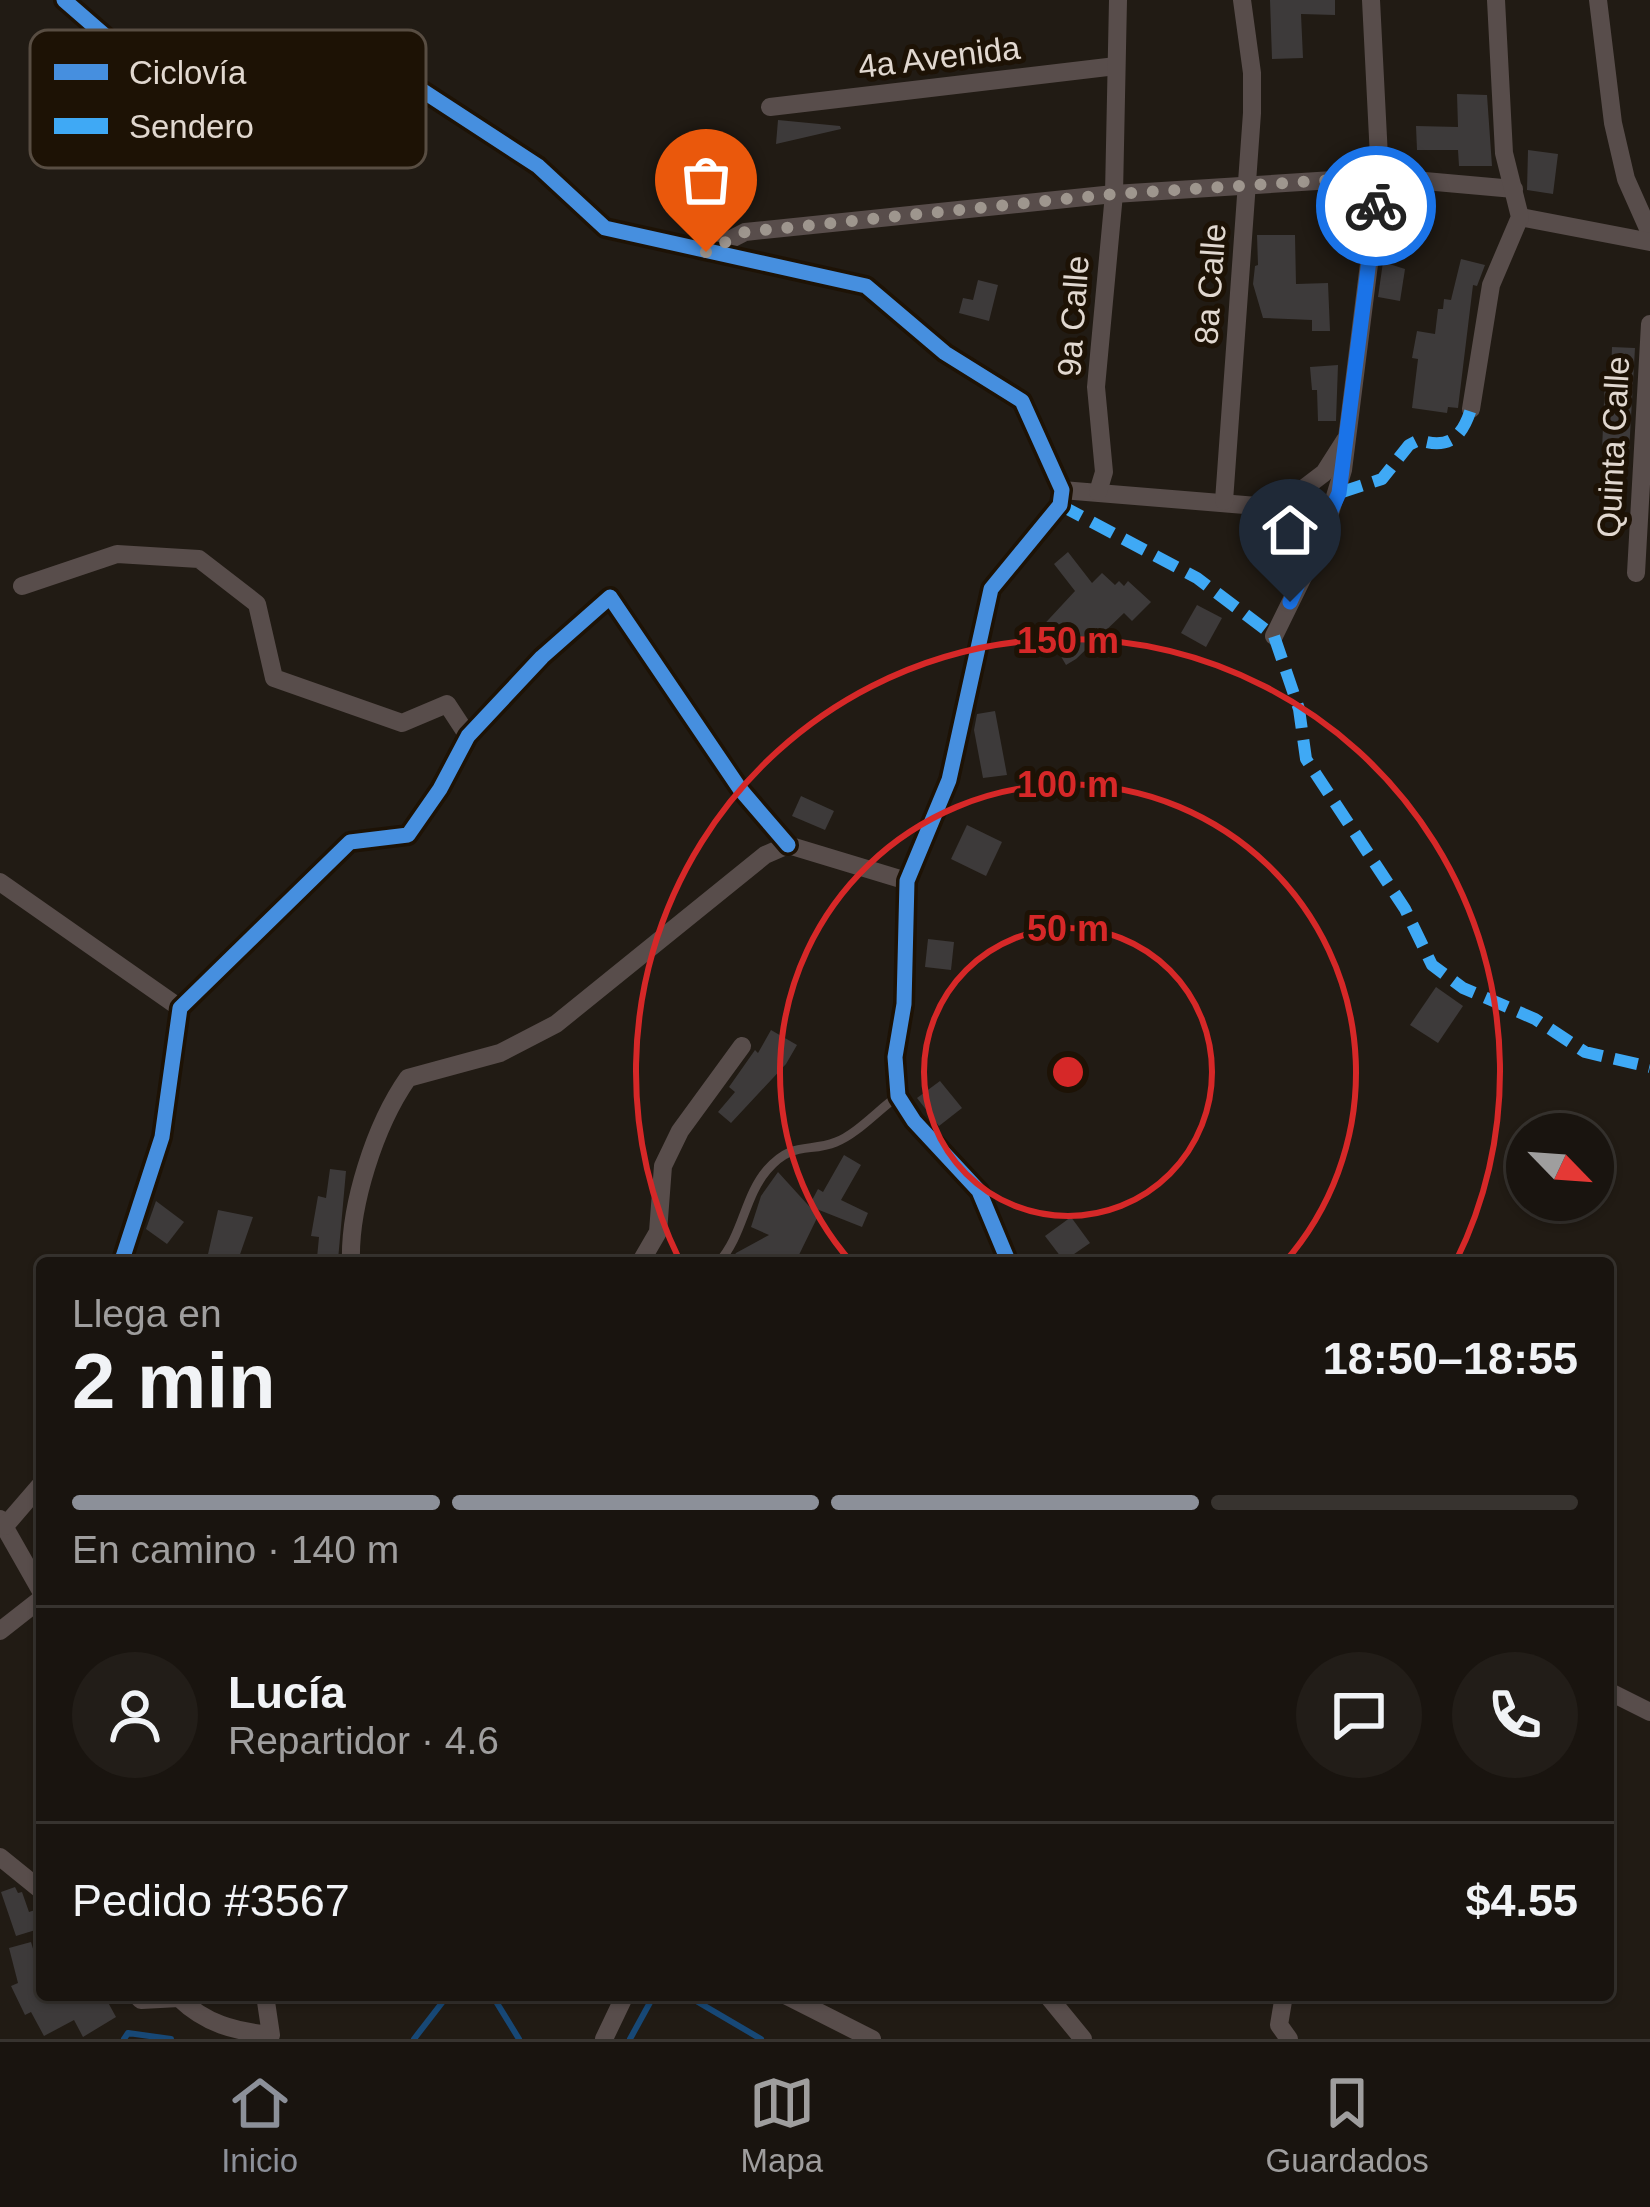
<!DOCTYPE html>
<html lang="es">
<meta charset="utf-8">
<style>
:root{--surface:#19140f;--page:#221d18;--text:#f1f3f6;--muted:#9f9e9e;--line:#37332f;--accent:#8c9099}
body{margin:0;font-family:Arial,sans-serif;background:var(--page);color:var(--text);height:100vh;display:flex;flex-direction:column;font-size:45px;white-space:nowrap}
*{box-sizing:border-box;margin:0}
p{font-size:39px;color:var(--muted)}
.icon{flex:none;width:66px;height:66px;fill:none;stroke:currentColor;stroke-width:2;stroke-linecap:round;stroke-linejoin:round}
.map{position:relative;flex:1;overflow:hidden}
.details{position:absolute;left:36px;top:1257px;width:1578px;height:744px;display:flex;flex-direction:column;background:var(--surface);border-radius:12px;box-shadow:0 3px 9px #0004,0 0 0 3px var(--line)}
.details>*{flex:none}
.needle{width:78px;rotate:115deg}
.controls{position:absolute;left:1506px;top:1113px;display:grid;gap:24px}
.controls a{display:grid;place-items:center;width:108px;height:108px;border-radius:50%;background:var(--surface);box-shadow:0 3px 9px #0004,0 0 0 3px var(--line);font-size:60px}
.pin{position:absolute;display:grid;place-items:center;width:102px;height:102px;color:#fff;margin:-123px -51px;border-radius:50% 50% 50% 0;rotate:-45deg;box-shadow:0 0 12px #0007}
.pin .icon{rotate:45deg}
.courier{position:absolute;display:grid;place-items:center;width:120px;height:120px;margin:-60px;border:9px solid #1a73e8;border-radius:50%;background:#fff;color:#222;box-shadow:0 3px 15px #0007}
.summary em{font-style:normal;font-weight:700}
.summary div{display:flex;flex-direction:column-reverse}
.summary{display:flex;align-items:center;justify-content:space-between;height:204px;padding:0 36px}
h1{font-size:78px;font-weight:700;line-height:90px}
.bar{display:grid;grid-template-columns:repeat(4,1fr);gap:18px 12px;align-content:center;height:144px;padding:0 36px}
.bar i{height:15px;border-radius:9px;background:var(--line)}
.bar .current{background:var(--accent)}
.bar p{grid-column:span 4}
.line{display:flex;align-items:center;gap:30px;padding:0 36px;border-top:3px solid var(--line)}
.line div{flex:1}
.round{display:grid;place-items:center;flex:none;width:126px;height:126px;border-radius:63px;background:var(--page)}
.tab-bar{display:flex;justify-content:space-around;align-items:center;height:168px;border-top:3px solid var(--line);background:var(--surface);font-size:33px;color:var(--muted)}
.tab-bar a{display:grid;justify-items:center;gap:6px}
.tab-bar .current{color:var(--accent)}
.map>svg:first-child{display:block}
.lines{fill:none;stroke-linecap:round;stroke-linejoin:round}
.stream{stroke:#174876;stroke-width:6}
.building{fill:#3d3a3a}
.service{stroke:#584d4b;stroke-width:9}
.minor{stroke:#584d4b;stroke-width:18}
.quiet{stroke:#3fa9f5;stroke-width:12;stroke-dasharray:24 12;stroke-linecap:butt}
.cycleway-casing{stroke:#1d1205;stroke-width:22}
.cycleway{stroke:#468fdf;stroke-width:15}
.done{stroke:#9e968e;stroke-width:12;stroke-dasharray:0 21.6}
.route{stroke:#1a73e8;stroke-width:15}
.ring{fill:none;stroke:#d62828;stroke-width:6}
.labels{text-anchor:middle;dominant-baseline:central;stroke-width:10;stroke-linejoin:round;paint-order:stroke}
.street-label{font-size:33px;fill:#e1d8d0;stroke:#1d1205}
.key{fill:#1d1205;stroke:#584d42;stroke-width:3}
.key-label{font-size:33px;fill:#e1d8d0}
.centre{fill:#d62828;stroke:#1d1205;stroke-width:6}
.ring-label{font-size:36px;text-anchor:middle;font-weight:bold;fill:#d62828;stroke:#1d1205;stroke-width:10;stroke-linejoin:round;paint-order:stroke}
</style>
<div class="map">
<svg width="1650" height="2039" viewBox="0 0 1650 2039">
<rect width="100%" height="100%" fill="#211b14"/>
<g class="lines">
<g class="stream">
<path d="M492,1995L519,2039"/>
<path d="M686,1995L761,2039"/>
<path d="M124,2039L128,2033L171,2039"/>
<path d="M414,2039L448,1995"/>
<path d="M630,2039L653,1997L659,1995"/>
</g>
</g>
<g class="building">
<path d="M1270,0H1335V15L1301,14L1303,58L1272,59Z"/>
<path d="M1457,94L1487,95L1492,166H1459L1458,150H1417L1416,126L1458,127Z"/>
<path d="M778,120L840,126L841,129L776,144Z"/>
<path d="M708,132L735,155L715,179L688,156Z"/>
<path d="M1528,150L1558,154L1553,194L1527,190Z"/>
<path d="M1257,235H1295L1296,284L1328,283L1330,331H1312V320L1263,318L1253,284L1255,266L1258,265Z"/>
<path d="M1461,259L1485,265L1477,286L1473,285L1458,408L1448,407L1447,413L1412,408L1418,359L1412,358L1417,331L1435,334L1438,309H1443L1444,299L1451,300Z"/>
<path d="M1383,262L1405,269L1400,301L1378,297Z"/>
<path d="M978,280L998,285L989,321L959,313L963,298L973,300Z"/>
<path d="M1612,347L1635,348L1629,452L1602,451L1605,376H1611Z"/>
<path d="M1338,365L1336,421H1318L1317,390H1312L1310,367Z"/>
<path d="M1068,552L1092,583L1102,573L1115,585L1119,581L1124,586L1128,581L1151,602L1132,621L1124,613L1076,659L1066,665L1059,653L1037,632L1075,591L1054,564Z"/>
<path d="M1197,605L1222,618L1206,647L1181,633Z"/>
<path d="M995,711L1007,775L983,778L974,730L977,714Z"/>
<path d="M801,796L834,811L825,830L792,816Z"/>
<path d="M967,825L1002,842L986,876L951,859Z"/>
<path d="M928,939L954,942L951,970L925,967Z"/>
<path d="M1436,987L1463,1006L1438,1043L1410,1025Z"/>
<path d="M771,1030L797,1045L786,1064L731,1123L718,1112L735,1092L729,1087L755,1050L758,1053Z"/>
<path d="M940,1081L962,1108L939,1126L917,1098Z"/>
<path d="M844,1155L861,1165L841,1200L868,1213L862,1227L809,1206L818,1189L823,1192Z"/>
<path d="M330,1169L346,1171L338,1260L317,1258L319,1237L311,1236L318,1196L326,1198Z"/>
<path d="M778,1172L818,1216L795,1263H783L765,1254L750,1263H729L736,1253L769,1235L751,1227L761,1196Z"/>
<path d="M156,1201L184,1222L167,1244L146,1229Z"/>
<path d="M218,1210L253,1217L237,1263H206Z"/>
<path d="M1071,1217L1090,1243L1064,1261L1045,1236Z"/>
<path d="M15,1887L18,1893L22,1892L29,1912L38,1909L42,1921V1928L16,1936L1,1892Z"/>
<path d="M31,1942L42,1979V1995H104L116,2017L83,2037L74,2020L44,2036L31,2012L25,2015L11,1986L18,1983L9,1948Z"/>
</g>
<g class="lines">
<path class="service" d="M718,1263C743,1236 744,1197 767,1170C793,1140 809,1153 836,1142C857,1134 879,1109 898,1096"/>
<g class="minor">
<path d="M64,0L126,54L285,106L400,76L538,166L605,228L866,286L945,353L1022,401L1062,490L1060,505L991,589L949,780L907,881L904,1004L895,1057L898,1096L914,1121L979,1191L1009,1263"/>
<path d="M1598,0L1613,123L1626,179L1650,233"/>
<path d="M770,107L1116,66"/>
<path d="M1520,217L1650,242"/>
<path d="M706,252L745,232L1114,194L1380,177L1514,189"/>
<path d="M1471,409L1491,285L1520,217L1504,153L1496,0"/>
<path d="M1062,490L1257,506L1303,489L1324,473L1345,440"/>
<path d="M1098,492L1104,472L1096,387L1114,194L1118,0"/>
<path d="M1224,501L1252,113V73L1242,0"/>
<path d="M1636,573L1650,324"/>
<path d="M22,586L117,554L199,559L257,604L274,678L402,723L447,704L468,736"/>
<path d="M1274,636L1323,536L1343,470L1380,177L1371,0"/>
<path d="M0,882L180,1008"/>
<path d="M121,1263L162,1137L180,1008L350,842L408,835L440,789L468,736L542,657L610,597L740,789L788,845"/>
<path d="M351,1263C349,1206 375,1125 408,1078L500,1053L556,1024L765,855L788,845L907,881"/>
<path d="M640,1263L658,1232L663,1166L680,1131L742,1046"/>
<path d="M0,1519L42,1593"/>
<path d="M5,1526L42,1483"/>
<path d="M0,1631L42,1598"/>
<path d="M1608,1691L1650,1712"/>
<path d="M0,1857L42,1891"/>
<path d="M136,1995L141,2000L179,1998C206,2024 234,2031 271,2035L265,1995"/>
<path d="M785,1995L872,2039"/>
<path d="M1047,1995L1083,2039"/>
<path d="M1284,1995L1279,2025L1289,2039"/>
<path d="M604,2039L625,1995"/>
</g>
<g class="quiet">
<path d="M1339,493L1382,479L1409,445L1419,440C1449,450 1462,437 1471,409"/>
<path d="M1060,505L1197,578L1274,636L1299,709L1306,759L1405,909L1432,965L1463,988L1535,1019L1585,1052L1650,1067"/>
</g>
<defs>
<g id="cycleway">
<path d="M64,0L126,54L285,106L400,76L538,166L605,228L866,286L945,353L1022,401L1062,490L1060,505L991,589L949,780L907,881L904,1004L895,1057L898,1096L914,1121L979,1191L1009,1263"/>
<path d="M121,1263L162,1137L180,1008L350,842L408,835L440,789L468,736L542,657L610,597L740,789L788,845"/>
</g>
</defs>
<use href="#cycleway" class="cycleway-casing"/>
<use href="#cycleway" class="cycleway"/>
</g>
<g class="lines">
<path class="done" d="M706,252L745,232L1114,194L1379,177L1376,206"/>
<path class="route" d="M1290,602L1339,493L1376,206"/>
</g>
<g class="ring">
<circle cx="1068" cy="1072" r="144"/>
<path d="M852 1263A288 288 0 1 1 1284 1263"/>
<path d="M680 1261A432 432 0 1 1 1456 1261"/>
</g>
<g class="labels">
<g class="street-label">
<text transform="translate(939 57) rotate(-7)">4a Avenida</text>
<text transform="translate(1210 284) rotate(-86)">8a Calle</text>
<text transform="translate(1073 316) rotate(-86)">9a Calle</text>
<text transform="translate(1613 447) rotate(-87)">Quinta Calle</text>
</g>
</g>
<rect x="30" y="30" width="396" height="138" rx="18" class="key"/>
<rect x="54" y="64" width="54" height="16" fill="#468fdf"/>
<rect x="54" y="118" width="54" height="16" fill="#3fa9f5"/>
<g class="key-label">
<text x="129" y="84">Ciclovía</text>
<text x="129" y="138">Sendero</text>
</g>
<circle cx="1068" cy="1072" r="18" class="centre"/>
<g class="ring-label">
<text x="1068" y="653">150 m</text>
<text x="1068" y="797">100 m</text>
<text x="1068" y="941">50 m</text>
</g>
</svg>
<div class="controls">
<a><svg class="needle" viewBox="-14 -14 28 28"><path d="M0-13l5 13h-10z" fill="#e53935"/><path d="M0 13l5-13h-10z" fill="#9f9e9e"/></svg></a>
</div>
<div class="pin" style="left:706px;top:252px;background:#ea580c"><svg class="icon" aria-label="bag" viewBox="0 0 24 24"><path d="M5 8h14l-1 12H6zM9 8a3 3 0 0 1 6 0"/></svg></div>
<div class="pin" style="left:1290px;top:602px;background:#1f2937"><svg class="icon" aria-label="home" viewBox="0 0 24 24"><path d="M3 11l9-7 9 7M6 9v11h12V9"/></svg></div>
<div class="courier" style="left:1376px;top:206px"><svg class="icon" aria-label="bike" viewBox="0 0 24 24"><circle cx="6" cy="16" r="4"/><circle cx="18" cy="16" r="4"/><path d="M6 16l4-8h5l3 8M10 8l3 8H6M13 5h3"/></svg></div>
<section class="details">
<div class="summary"><div><h1>2 min</h1><p>Llega en</p></div><em>18:50–18:55</em></div>
<div class="bar"><i class="current"></i><i class="current"></i><i class="current"></i><i></i><p>En camino · 140 m</p></div>
<div class="line" style="height:216px"><a class="round"><svg class="icon" aria-label="person" viewBox="0 0 24 24"><circle cx="12" cy="8" r="4"/><path d="M4 21q1-7 8-7t8 7"/></svg></a><div><b>Lucía</b><p>Repartidor · 4.6</p></div><a class="round"><svg class="icon" aria-label="chat" viewBox="0 0 24 24"><path d="M4 5h16v11H9l-5 4z"/></svg></a><a class="round"><svg class="icon" aria-label="phone" viewBox="0 0 24 24"><path d="M5 4h4l2 5-3 2q2 4 5 5l2-3 5 2v4C11 20 4 13 5 4z"/></svg></a></div>
<div class="line" style="height:156px"><div>Pedido #3567</div><b>$4.55</b></div>
</section>
</div>
<nav class="tab-bar">
<a class="current"><svg class="icon" aria-label="home" viewBox="0 0 24 24"><path d="M3 11l9-7 9 7M6 9v11h12V9"/></svg>Inicio</a>
<a><svg class="icon" aria-label="map" viewBox="0 0 24 24"><path d="M3 6l6-2 6 2 6-2v14l-6 2-6-2-6 2zM9 4v14M15 6v14"/></svg>Mapa</a>
<a><svg class="icon" aria-label="saved" viewBox="0 0 24 24"><path d="M7 4h10v16l-5-4-5 4z"/></svg>Guardados</a>
</nav>
